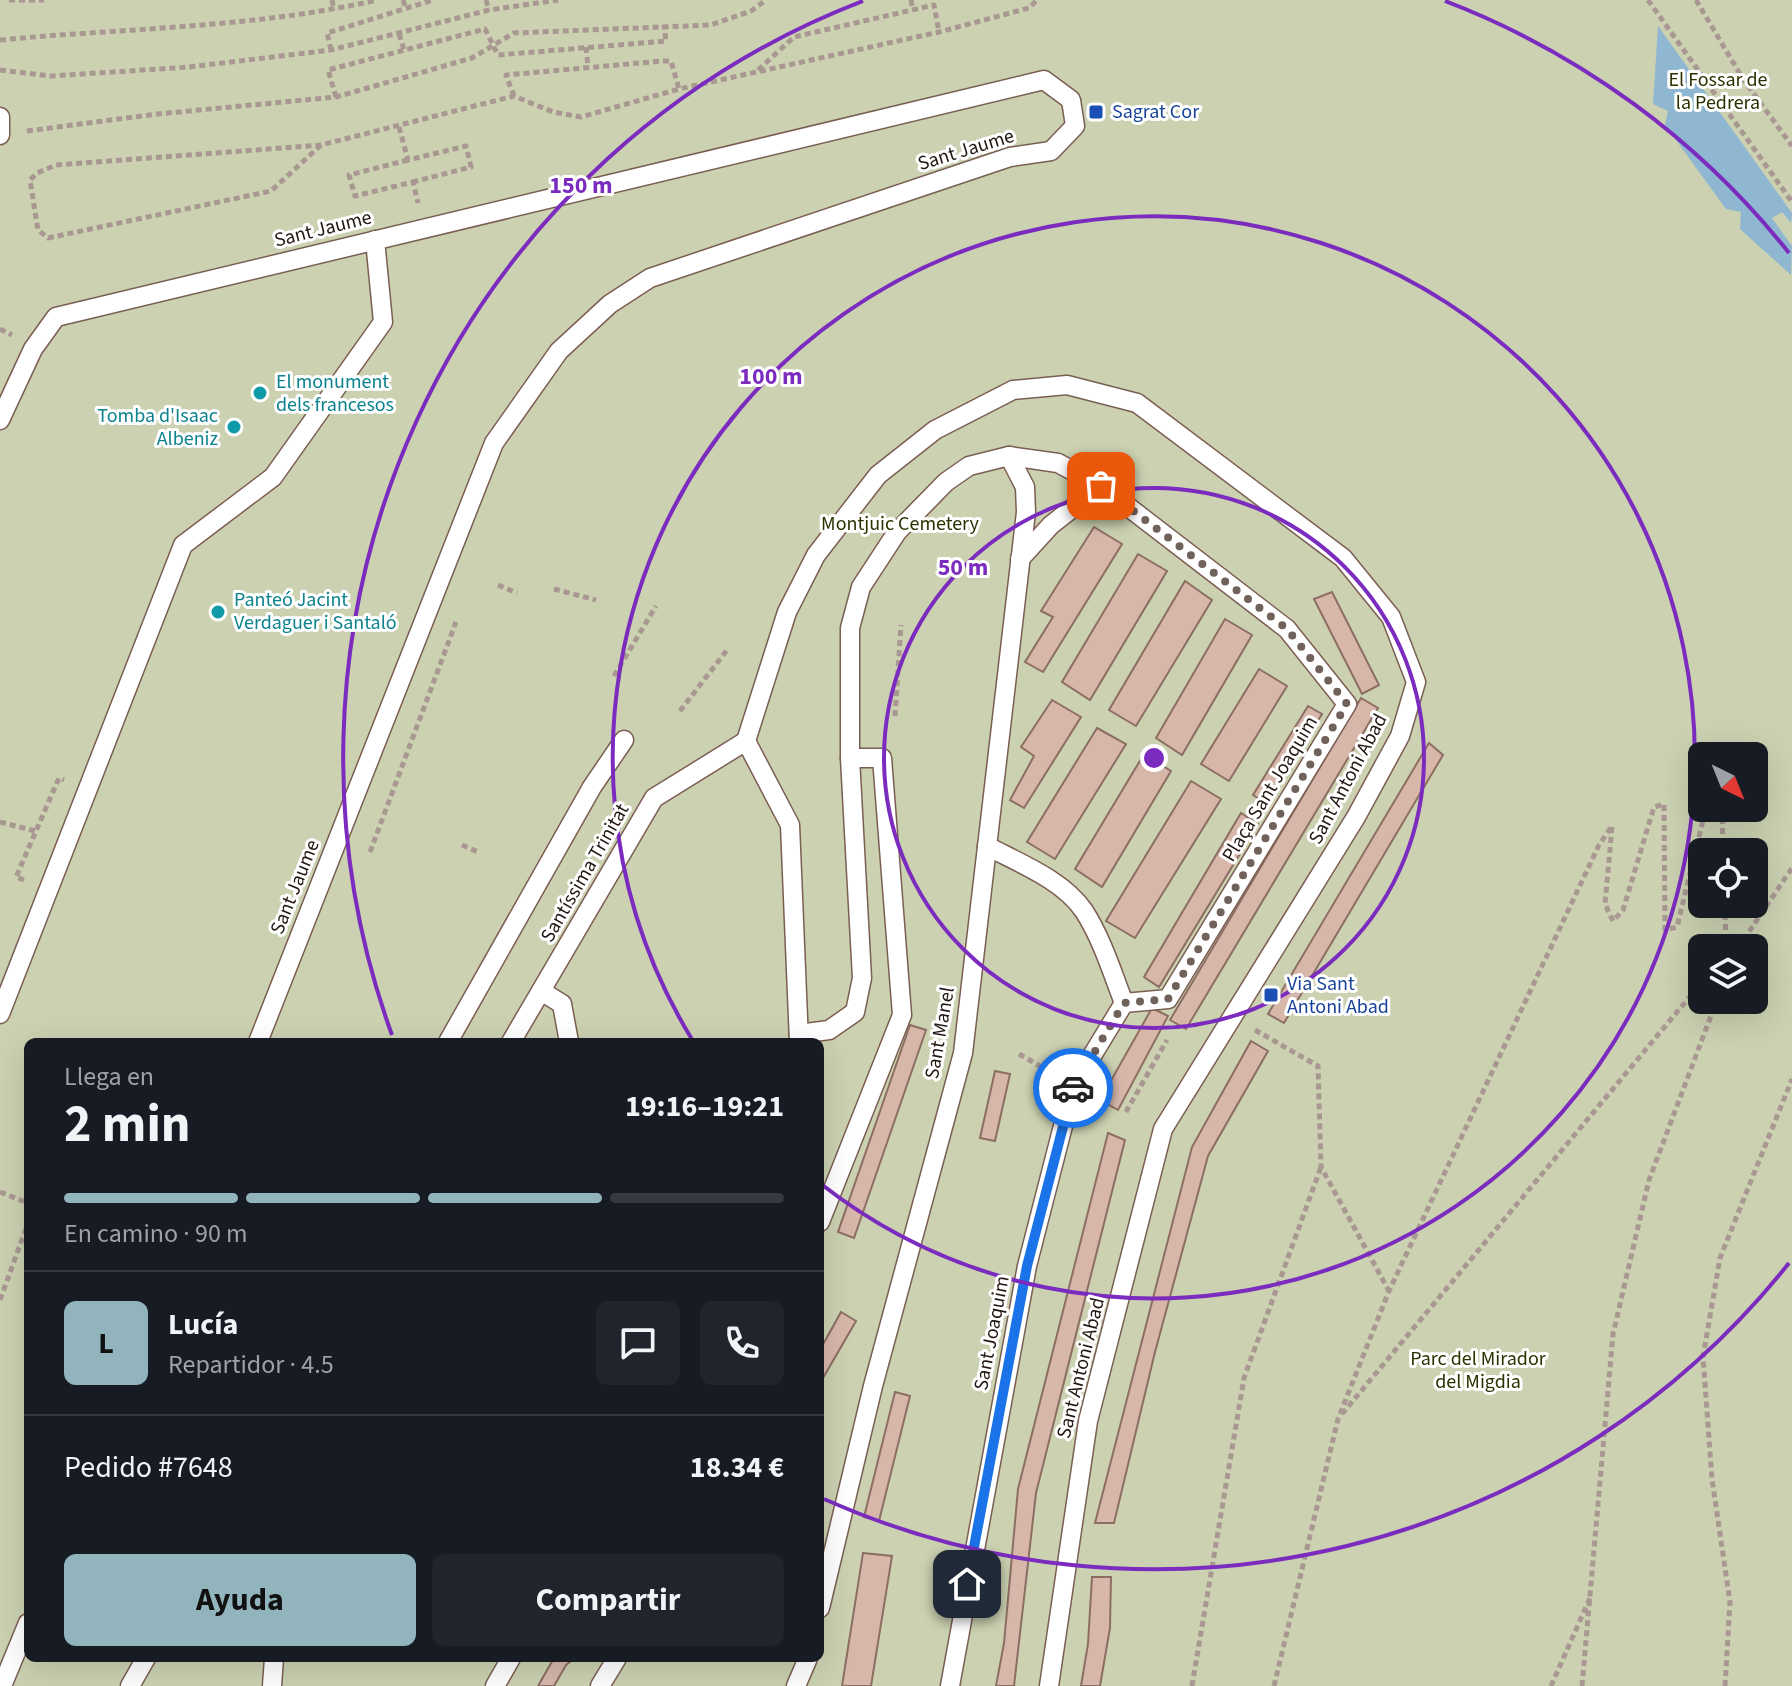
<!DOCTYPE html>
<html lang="es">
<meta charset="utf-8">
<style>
:root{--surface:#171b24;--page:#20242c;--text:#f1f3f6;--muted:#9ea1a6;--line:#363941;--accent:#92b4bc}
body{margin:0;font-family:"Source Sans 3",sans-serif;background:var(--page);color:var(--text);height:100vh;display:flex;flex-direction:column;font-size:30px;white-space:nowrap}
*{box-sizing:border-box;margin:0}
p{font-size:26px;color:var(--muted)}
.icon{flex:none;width:44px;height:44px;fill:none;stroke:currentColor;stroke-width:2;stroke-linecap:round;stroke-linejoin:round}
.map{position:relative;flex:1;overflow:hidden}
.side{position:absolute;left:24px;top:1038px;width:800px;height:624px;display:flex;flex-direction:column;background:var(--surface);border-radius:12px;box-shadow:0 8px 32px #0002}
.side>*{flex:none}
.needle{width:52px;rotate:137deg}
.controls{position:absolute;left:1688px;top:742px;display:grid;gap:16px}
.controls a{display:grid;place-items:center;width:80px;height:80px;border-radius:12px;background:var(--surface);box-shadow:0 8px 32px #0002;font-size:40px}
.pin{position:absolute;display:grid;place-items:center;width:68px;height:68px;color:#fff;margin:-34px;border-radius:16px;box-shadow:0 4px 12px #0006}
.courier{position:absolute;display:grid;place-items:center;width:80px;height:80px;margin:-40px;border:6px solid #1a73e8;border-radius:50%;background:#fff;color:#222;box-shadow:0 2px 10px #0007}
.headline em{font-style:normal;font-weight:700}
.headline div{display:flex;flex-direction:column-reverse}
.headline{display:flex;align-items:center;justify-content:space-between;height:136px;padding:0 40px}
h1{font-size:52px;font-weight:700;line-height:60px}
.bar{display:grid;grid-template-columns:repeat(4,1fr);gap:12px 8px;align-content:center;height:96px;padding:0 40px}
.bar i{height:10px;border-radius:6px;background:var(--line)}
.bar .active{background:var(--accent)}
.bar p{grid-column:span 4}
.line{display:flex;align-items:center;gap:20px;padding:0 40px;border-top:2px solid var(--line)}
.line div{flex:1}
.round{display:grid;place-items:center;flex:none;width:84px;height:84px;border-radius:12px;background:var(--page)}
.action{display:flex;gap:16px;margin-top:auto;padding:16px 40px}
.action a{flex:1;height:92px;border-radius:12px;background:var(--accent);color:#111;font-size:32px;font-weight:700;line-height:92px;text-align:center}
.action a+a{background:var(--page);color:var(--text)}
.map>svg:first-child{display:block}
.green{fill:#cbd1b1;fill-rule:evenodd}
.water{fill:#8fb7d2}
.building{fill:#d7b7aa;stroke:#8c6e63;stroke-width:2}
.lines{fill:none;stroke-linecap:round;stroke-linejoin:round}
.lane-casing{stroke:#7b5e53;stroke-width:21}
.path{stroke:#a99892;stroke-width:5;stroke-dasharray:6 4;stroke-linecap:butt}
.lane{stroke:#fff;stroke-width:18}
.done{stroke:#70615b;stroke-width:8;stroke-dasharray:0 14.4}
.route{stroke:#1a73e8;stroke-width:10}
.ring{fill:none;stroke:#7b2cbf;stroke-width:4}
.transit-dot{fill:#1a4fb4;stroke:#fff;stroke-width:3}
.culture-dot{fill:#0f9aa8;stroke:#fff;stroke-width:3}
.labels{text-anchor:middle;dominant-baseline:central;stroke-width:6;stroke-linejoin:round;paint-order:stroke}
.park-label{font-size:20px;fill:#2d3100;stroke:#fff}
.transit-label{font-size:20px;fill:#164399;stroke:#fff;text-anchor:start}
.street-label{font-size:20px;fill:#231713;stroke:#fff}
.culture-label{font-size:20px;fill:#0d838f;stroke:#fff;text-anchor:start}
.centre{fill:#7b2cbf;stroke:#fff;stroke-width:4}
.ring-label{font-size:24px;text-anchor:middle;font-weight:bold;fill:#7b2cbf;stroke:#fff;stroke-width:6;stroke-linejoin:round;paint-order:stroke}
</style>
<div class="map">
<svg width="1792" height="1686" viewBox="0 0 1792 1686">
<rect width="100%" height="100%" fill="#feeae2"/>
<path class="green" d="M0,0H1792V1686H0ZM1702,756H1754V808H1702ZM1702,852H1754V904H1702ZM1702,948H1754V1000H1702ZM28,1042H820V1658H28Z"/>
<path class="water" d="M1658,26L1792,213L1791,223L1782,212L1772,218L1792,246L1791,275L1740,229L1741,212L1726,209L1665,125L1668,111L1653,104Z"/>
<g class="building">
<path d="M1094,527L1122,544L1043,672L1025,662L1053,617L1041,611Z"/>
<path d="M1138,554L1167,571L1090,700L1062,682Z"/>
<path d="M1185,581L1212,600L1136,726L1109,710Z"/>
<path d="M1332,592L1379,685L1362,694L1314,599Z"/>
<path d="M1225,619L1252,635L1182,755L1156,738Z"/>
<path d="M1259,669L1287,686L1229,781L1201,764Z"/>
<path d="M1361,698L1378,708L1186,1029L1170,1020Z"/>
<path d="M1052,700L1081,717L1024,808L1010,800L1034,756L1021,747Z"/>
<path d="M1308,706L1322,714L1267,804L1253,795Z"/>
<path d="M1097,728L1126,744L1055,859L1027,842Z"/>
<path d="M1429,743L1443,755L1284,1023L1268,1014Z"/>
<path d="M1144,754L1171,771L1102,887L1075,869Z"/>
<path d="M1191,781L1221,799L1135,938L1106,921Z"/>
<path d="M1241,813L1258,824L1159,987L1144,977Z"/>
<path d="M1152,1008L1168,1016L1118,1110L1100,1100Z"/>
<path d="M910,1025L926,1030L854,1238L838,1232Z"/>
<path d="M1251,1041L1268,1051L1208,1156L1155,1352L1114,1523H1095L1192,1147Z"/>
<path d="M995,1071L1010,1074L995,1141L980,1138Z"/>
<path d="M1108,1133L1125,1140L1036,1493L1014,1686H996L1004,1643L1018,1489Z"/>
<path d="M841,1312L856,1321L823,1378L820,1376V1350Z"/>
<path d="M895,1392L910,1396L879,1521L864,1517Z"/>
<path d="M863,1553L892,1556L871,1686H842Z"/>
<path d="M1092,1577H1111L1110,1628L1100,1686H1081L1088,1644Z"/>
<path d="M554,1658H575L566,1665L554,1686H538Z"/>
</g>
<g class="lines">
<defs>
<g id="lane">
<path d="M0,117V135"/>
<path d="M0,420L33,349L56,317L1044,80L1071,100L1075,126L1051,151L1010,157L650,278L610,304L559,351L494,443L258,1042"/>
<path d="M1020,559L1051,525L1101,486"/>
<path d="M746,741L787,612L816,555L878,475L935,430L1013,390L1067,385L1137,403L1343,558L1391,617L1416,682L1400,736L1356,817L1163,1129L1088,1421L1049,1686"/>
<path d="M746,741L790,825L799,1042"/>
<path d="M541,991L562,1004L569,1042"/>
<path d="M0,1014L183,545L273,477L383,322L375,240"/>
<path d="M799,1034L829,1030L855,1012L862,978L850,758V628L861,587L897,532L946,482L969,466L1009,456L1058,463L1101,486L1287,629L1347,704L1168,999L1124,1003C1112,972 1102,939 1084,911C1063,880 1019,863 987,846"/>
<path d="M448,1042L592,787L624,740"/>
<path d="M511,1042L654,798L746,741"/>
<path d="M820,1222L902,1015L882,758H850"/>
<path d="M820,1608L873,1386L963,1053L1026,512L1025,487L1009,456"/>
<path d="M2,1686L28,1623"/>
<path d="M130,1686L146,1658"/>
<path d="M272,1686L274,1658"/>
<path d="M495,1686L511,1658"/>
<path d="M600,1686L617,1658"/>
<path d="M796,1686L808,1658"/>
<path d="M950,1686L1027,1266L1073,1087L1124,1003"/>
</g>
</defs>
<use href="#lane" class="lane-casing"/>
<g class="path">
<path d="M9,0H44"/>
<path d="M332,0L334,10"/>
<path d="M403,0L406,9"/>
<path d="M486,0L489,10"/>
<path d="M911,0L913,10"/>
<path d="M1648,0L1792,202"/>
<path d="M1696,0L1743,79L1792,146"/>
<path d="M399,34L404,50"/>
<path d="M0,40C126,28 254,28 377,0"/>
<path d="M586,47L588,67"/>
<path d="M331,50L327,33L433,0"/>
<path d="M0,70L51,76L189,67L331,50L489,10L558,0"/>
<path d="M758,70L794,37L934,5L939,32"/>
<path d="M514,96L506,75L662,61H671L679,89"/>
<path d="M336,97L328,70L485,29L498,55L666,41L664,25"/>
<path d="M399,127L408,160L466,146L471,167L413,182"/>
<path d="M27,131L157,114L336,97L472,58L514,33L711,25L751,11L766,0"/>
<path d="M321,145L271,191L48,238L38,230L30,180L37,173L56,165L321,145L514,96L553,112L581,117L679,89L939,32L1029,8L1037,0"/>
<path d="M408,160L349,175L355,196L413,182L418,203"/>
<path d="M0,329L12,335"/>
<path d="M498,585L517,593"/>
<path d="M554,589L596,600"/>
<path d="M614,676L656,606"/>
<path d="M680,711L727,650"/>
<path d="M895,716L901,625"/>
<path d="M1722,808L1723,852"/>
<path d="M0,822L35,831"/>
<path d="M1612,827L1605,904L1613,921L1623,910L1654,807L1664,804L1665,930L1677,927L1706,808"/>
<path d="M462,845L478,852"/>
<path d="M370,852L456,622"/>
<path d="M24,880L16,877L59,778L64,780"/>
<path d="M1725,904L1726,948"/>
<path d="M1738,948L1792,868"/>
<path d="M1255,1030L1318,1066L1321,1167L1389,1291"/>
<path d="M1019,1054L1052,1073"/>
<path d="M1126,1112L1167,1040"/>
<path d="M0,1192L28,1203"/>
<path d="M0,1300L28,1223"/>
<path d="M1342,1414L1702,982"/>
<path d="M1192,1686L1244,1378L1321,1167"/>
<path d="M1274,1686L1338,1419L1389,1291L1599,845L1612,826"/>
<path d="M1551,1686L1590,1598"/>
<path d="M1582,1686L1613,1334L1649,1180L1717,1000"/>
<path d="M1725,1686L1730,1602L1712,1479L1703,1357L1720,1258L1792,1079"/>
</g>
<use href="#lane" class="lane"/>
</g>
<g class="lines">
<path class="done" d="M1073,1088L1124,1003L1168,999L1347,704L1287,629L1101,486"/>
<path class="route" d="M967,1584L1027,1266L1073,1088"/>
</g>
<g class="ring">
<circle cx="1154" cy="758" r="270"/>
<path d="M693 1041A541 541 0 1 1 821 1184"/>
<path d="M1789 1263A811 811 0 0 1 824 1499M392 1035A811 811 0 0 1 863 1M1445 1A811 811 0 0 1 1789 253"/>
</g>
<g class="transit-dot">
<rect x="1088" y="104" width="16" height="16" rx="4"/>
<rect x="1263" y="987" width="16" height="16" rx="4"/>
</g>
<g class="culture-dot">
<circle cx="260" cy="393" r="8"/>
<circle cx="234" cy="427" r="8"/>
<circle cx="218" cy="612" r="8"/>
</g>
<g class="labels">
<g class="park-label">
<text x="1718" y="80">El Fossar de<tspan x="1718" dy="23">la Pedrera</tspan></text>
<text x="900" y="524">Montjuic Cemetery</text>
<text x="1478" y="1359">Parc del Mirador<tspan x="1478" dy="23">del Migdia</tspan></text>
</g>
<g class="transit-label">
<text x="1112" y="112">Sagrat Cor</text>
<text x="1287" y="984">Via Sant<tspan x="1287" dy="23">Antoni Abad</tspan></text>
</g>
<g class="street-label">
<text transform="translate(966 150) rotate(-17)">Sant Jaume</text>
<text transform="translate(323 229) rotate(-14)">Sant Jaume</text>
<text transform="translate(1348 779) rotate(-62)">Sant Antoni Abad</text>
<text transform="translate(1270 789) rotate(-59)">Plaça Sant Joaquim</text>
<text transform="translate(585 873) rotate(-60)">Santíssima Trinitat</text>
<text transform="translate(295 887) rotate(-68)">Sant Jaume</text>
<text transform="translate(940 1033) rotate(-80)">Sant Manel</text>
<text transform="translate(992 1333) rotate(-79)">Sant Joaquim</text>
<text transform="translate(1081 1368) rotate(-76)">Sant Antoni Abad</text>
</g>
<g class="culture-label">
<text x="276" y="382">El monument<tspan x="276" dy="23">dels francesos</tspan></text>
<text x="218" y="416" text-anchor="end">Tomba d'Isaac<tspan x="218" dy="23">Albeniz</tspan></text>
<text x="234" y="600">Panteó Jacint<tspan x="234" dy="23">Verdaguer i Santaló</tspan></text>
</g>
</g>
<circle cx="1154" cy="758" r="12" class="centre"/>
<g class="ring-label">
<text x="581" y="193">150 m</text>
<text x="771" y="384">100 m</text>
<text x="963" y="575">50 m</text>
</g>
</svg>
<div class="controls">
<a><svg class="needle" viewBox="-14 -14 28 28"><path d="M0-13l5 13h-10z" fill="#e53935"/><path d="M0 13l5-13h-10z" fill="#9ea1a6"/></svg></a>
<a><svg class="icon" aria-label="locate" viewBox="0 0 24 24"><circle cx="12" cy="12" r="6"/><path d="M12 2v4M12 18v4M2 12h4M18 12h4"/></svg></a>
<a><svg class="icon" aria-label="layers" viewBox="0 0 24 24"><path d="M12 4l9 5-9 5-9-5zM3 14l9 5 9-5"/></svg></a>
</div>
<div class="pin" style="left:1101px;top:486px;background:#ea580c"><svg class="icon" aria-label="bag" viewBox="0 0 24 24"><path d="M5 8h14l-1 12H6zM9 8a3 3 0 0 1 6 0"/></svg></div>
<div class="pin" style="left:967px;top:1584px;background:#1f2937"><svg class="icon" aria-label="home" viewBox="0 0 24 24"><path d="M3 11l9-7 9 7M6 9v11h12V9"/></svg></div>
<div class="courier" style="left:1073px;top:1088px"><svg class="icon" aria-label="car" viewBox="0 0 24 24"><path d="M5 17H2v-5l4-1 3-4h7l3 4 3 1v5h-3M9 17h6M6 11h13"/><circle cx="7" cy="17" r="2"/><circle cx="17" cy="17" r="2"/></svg></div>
<section class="side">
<div class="headline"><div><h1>2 min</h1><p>Llega en</p></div><em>19:16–19:21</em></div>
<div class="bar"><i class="active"></i><i class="active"></i><i class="active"></i><i></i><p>En camino · 90 m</p></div>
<div class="line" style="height:144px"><b class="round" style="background:var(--accent);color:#111">L</b><div><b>Lucía</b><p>Repartidor · 4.5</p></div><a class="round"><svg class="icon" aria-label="chat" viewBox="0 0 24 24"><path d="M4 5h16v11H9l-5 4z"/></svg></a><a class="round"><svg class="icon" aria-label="phone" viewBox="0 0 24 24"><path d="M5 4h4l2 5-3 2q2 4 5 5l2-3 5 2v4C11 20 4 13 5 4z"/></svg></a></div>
<div class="line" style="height:104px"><div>Pedido #7648</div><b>18.34 €</b></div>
<div class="action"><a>Ayuda</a><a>Compartir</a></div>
</section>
</div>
